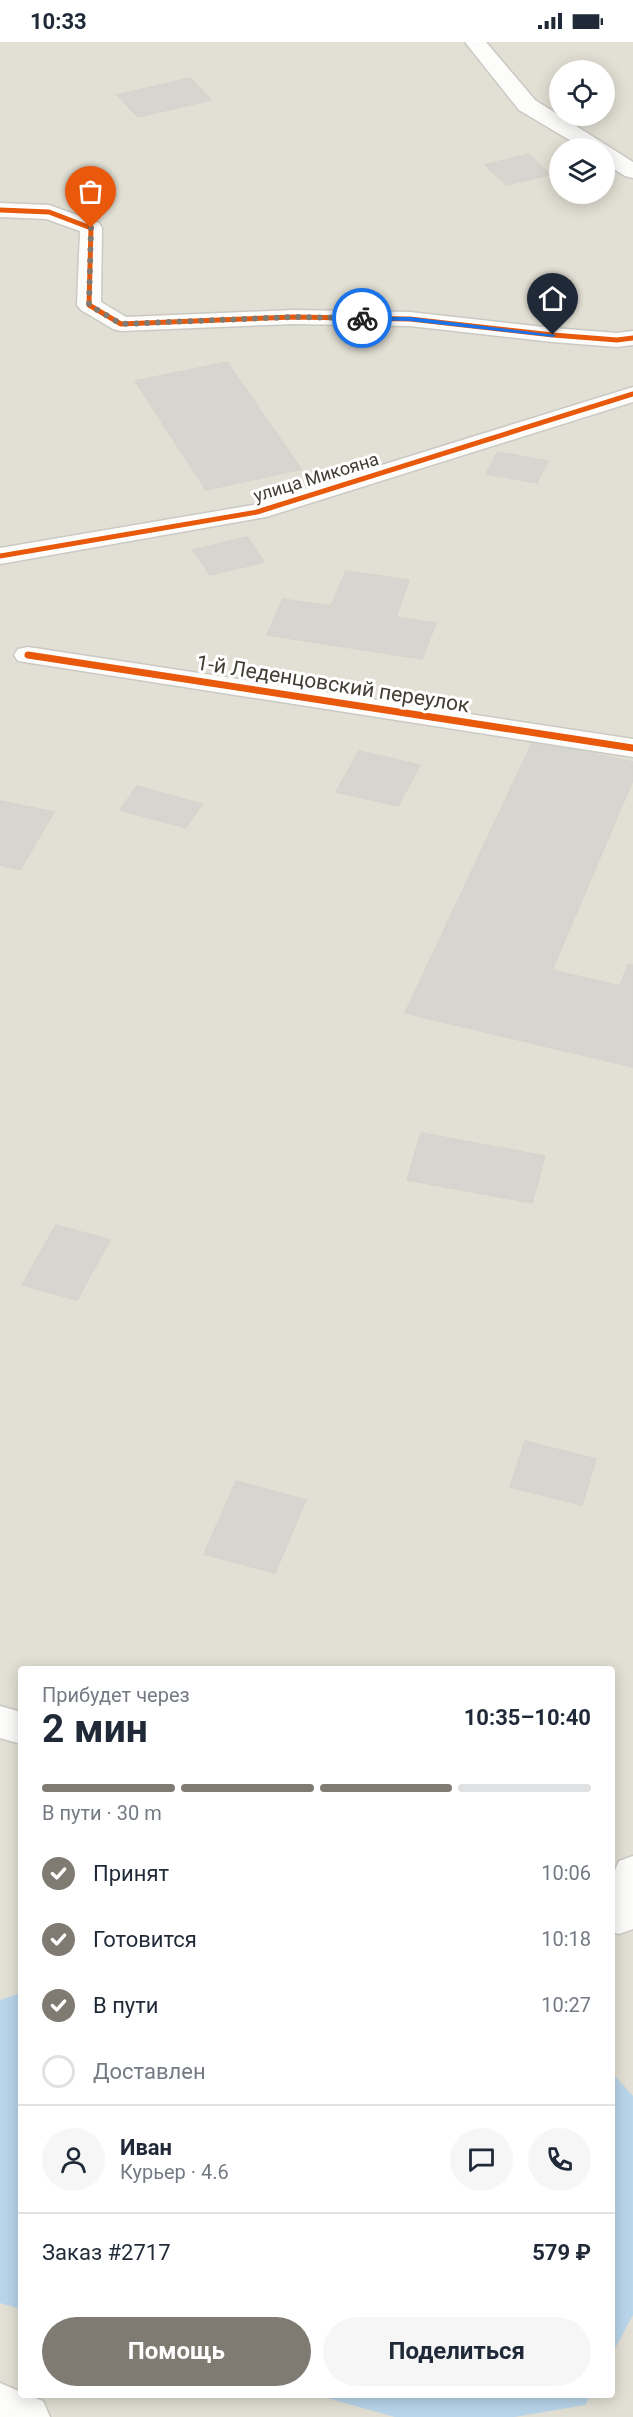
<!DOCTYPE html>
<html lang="ru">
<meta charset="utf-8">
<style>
:root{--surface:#fff;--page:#f6f6f7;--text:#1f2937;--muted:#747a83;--line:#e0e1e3;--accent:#7f7b73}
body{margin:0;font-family:Roboto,sans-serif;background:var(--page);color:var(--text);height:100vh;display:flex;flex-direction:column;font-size:22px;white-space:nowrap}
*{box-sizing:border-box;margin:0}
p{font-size:20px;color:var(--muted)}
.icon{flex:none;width:33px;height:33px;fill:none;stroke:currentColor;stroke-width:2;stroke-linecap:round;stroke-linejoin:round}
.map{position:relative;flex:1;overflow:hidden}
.panel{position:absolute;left:18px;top:1624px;width:597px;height:732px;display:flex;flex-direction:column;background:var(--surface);border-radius:6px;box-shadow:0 3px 15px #0003}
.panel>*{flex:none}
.tools{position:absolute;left:549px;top:18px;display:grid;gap:12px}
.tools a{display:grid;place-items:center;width:66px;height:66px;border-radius:50%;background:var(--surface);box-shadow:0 3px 15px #0003;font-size:30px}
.pin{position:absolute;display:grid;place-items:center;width:51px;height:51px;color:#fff;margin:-62px -26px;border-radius:50% 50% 50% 0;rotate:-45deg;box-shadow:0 0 6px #0007}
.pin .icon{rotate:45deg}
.courier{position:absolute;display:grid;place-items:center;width:60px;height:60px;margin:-30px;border:4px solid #1a73e8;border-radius:50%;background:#fff;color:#222;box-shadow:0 2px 8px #0007}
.head em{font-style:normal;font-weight:700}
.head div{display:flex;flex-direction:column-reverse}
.head{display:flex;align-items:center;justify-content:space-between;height:102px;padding:0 24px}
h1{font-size:39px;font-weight:700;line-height:45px}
.bar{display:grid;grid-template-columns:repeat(4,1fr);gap:9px 6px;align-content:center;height:72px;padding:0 24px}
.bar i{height:8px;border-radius:4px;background:var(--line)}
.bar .active{background:var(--accent)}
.bar p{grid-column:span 4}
.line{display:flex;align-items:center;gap:15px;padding:0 24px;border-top:2px solid var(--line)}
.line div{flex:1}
.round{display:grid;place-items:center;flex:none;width:63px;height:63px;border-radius:32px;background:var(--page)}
ol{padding:0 24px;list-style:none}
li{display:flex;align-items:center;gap:18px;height:66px}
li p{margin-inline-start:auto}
li .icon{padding:6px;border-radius:50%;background:var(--accent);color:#fff;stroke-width:4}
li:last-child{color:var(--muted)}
li i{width:33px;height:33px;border:3px solid var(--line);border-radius:50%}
.cta{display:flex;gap:12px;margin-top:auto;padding:12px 24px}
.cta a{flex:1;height:69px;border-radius:36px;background:var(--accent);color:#fff;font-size:24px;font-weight:700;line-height:69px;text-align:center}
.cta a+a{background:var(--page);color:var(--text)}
.status{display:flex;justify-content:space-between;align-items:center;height:42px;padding:0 30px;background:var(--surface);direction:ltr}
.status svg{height:16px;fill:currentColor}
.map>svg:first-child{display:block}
.residential{fill:#e2dfd4;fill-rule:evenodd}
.water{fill:#b9d5ea}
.building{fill:#d7d5d0;stroke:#d6d4cd;stroke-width:1.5}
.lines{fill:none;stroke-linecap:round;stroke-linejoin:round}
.minor-casing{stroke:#cac9c3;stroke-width:3}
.minor{fill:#fcfcfb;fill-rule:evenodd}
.cycleway-far1-casing{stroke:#fff;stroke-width:8}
.cycleway-casing{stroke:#fff;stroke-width:10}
.cycleway-far1{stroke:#e8590c;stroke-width:5}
.cycleway{stroke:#e8590c;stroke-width:7}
.route{fill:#1a73e8}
.done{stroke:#7f7b73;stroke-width:6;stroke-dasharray:0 10.8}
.labels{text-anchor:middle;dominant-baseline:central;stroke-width:6;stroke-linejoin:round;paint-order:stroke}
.far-street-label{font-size:18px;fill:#433e34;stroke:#fff}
.street-label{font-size:21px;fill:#433e34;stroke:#fff}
</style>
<div class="status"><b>10:33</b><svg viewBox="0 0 49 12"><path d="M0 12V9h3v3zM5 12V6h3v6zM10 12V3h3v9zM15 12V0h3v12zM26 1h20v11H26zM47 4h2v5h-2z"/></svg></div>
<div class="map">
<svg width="633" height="2375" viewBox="0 0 633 2375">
<rect width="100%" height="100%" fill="#eeede7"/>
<path class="residential" d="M0,0H633V2375H0ZM560,28H604V74H560ZM560,106H604V152H560ZM21,1628H612V2354H21Z"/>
<g class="water">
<path d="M21,1951V2267L0,2261V1958Z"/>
<path d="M612,2031L633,2054V2273L612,2312Z"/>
<path d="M320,2354H590L585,2363L514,2375H395Z"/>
</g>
<g class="building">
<path d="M190,36L211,58L138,75L117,53Z"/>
<path d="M529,112L550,133L506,143L485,123Z"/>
<path d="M227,320L301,427L206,448L135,339Z"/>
<path d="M498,410L548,419L537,441L486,432Z"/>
<path d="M247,495L264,520L210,533L193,508Z"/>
<path d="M346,529L409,538L396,575L436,581L422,617L267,593L283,557L331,564Z"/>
<path d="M533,699L633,720V738L552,928L620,944L628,922L633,923V1025L405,971Z"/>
<path d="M359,709L420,723L398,764L336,750Z"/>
<path d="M137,744L202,762L186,786L120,768Z"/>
<path d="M0,759L54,770L20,828L0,823Z"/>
<path d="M421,1091L545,1114L532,1161L407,1138Z"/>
<path d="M56,1183L110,1198L77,1258L22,1243Z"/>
<path d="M525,1399L596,1417L582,1463L510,1445Z"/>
<path d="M236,1439L306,1458L275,1531L204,1512Z"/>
</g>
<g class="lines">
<defs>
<g id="minor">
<path d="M465,0H486L535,58L633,120V136L625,134L604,121V106H583L519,68Z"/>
<path d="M0,161L49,163L99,181L102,186L101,260L126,275L293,268L410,270L553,286L617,291L633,289V303L617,305L553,300L410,284L293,282L121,289L113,287L81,268L77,263L80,189L46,177L0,175Z"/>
<path d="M633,345V360L266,475L0,522V506L253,463Z"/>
<path d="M28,605L633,697V715L18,619L14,613L18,607Z"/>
<path d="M0,1664L21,1670V1702L0,1696Z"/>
<path d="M633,1814V1887L619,1892L612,1890V1835L619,1819Z"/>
<path d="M0,2341L21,2350V2354H30L43,2359L50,2375H0Z"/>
</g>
</defs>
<use href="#minor" class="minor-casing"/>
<use href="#minor" class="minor"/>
<defs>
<g id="cycleway-far1">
<path d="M0,168L49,170L91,186L89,263L121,282L293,275L410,277L553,293L617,298L633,296"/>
<path d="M0,514L257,470L633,352"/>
</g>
<path id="cycleway" d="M28,613L633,706"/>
</defs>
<use href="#cycleway-far1" class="cycleway-far1-casing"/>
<use href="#cycleway" class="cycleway-casing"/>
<use href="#cycleway-far1" class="cycleway-far1"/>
<use href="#cycleway" class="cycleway"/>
</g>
<path class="route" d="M360,275H410L556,293L553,295L410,279L362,278Z"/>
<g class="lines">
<path class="done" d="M91,186L89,263L121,282L293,275L362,276"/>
</g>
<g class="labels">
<g class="far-street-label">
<text transform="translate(316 435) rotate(-17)">улица Микояна</text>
</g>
<g class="street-label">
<text transform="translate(333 642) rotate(9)">1-й Леденцовский переулок</text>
</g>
</g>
</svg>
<div class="tools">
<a><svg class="icon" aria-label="locate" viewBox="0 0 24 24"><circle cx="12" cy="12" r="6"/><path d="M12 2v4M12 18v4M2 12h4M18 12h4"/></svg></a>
<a><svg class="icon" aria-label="layers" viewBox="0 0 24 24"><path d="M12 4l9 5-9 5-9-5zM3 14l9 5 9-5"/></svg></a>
</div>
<div class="pin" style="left:91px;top:186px;background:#ea580c"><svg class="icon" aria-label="bag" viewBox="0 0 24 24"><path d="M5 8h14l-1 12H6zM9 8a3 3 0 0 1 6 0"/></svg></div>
<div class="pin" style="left:553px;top:293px;background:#1f2937"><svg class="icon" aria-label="home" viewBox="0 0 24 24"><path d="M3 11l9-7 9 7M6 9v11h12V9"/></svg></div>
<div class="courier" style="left:362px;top:276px"><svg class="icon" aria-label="bike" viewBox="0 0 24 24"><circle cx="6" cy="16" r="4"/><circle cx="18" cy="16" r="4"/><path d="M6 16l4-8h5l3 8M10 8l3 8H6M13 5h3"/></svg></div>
<section class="panel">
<div class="head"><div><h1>2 мин</h1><p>Прибудет через</p></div><em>10:35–10:40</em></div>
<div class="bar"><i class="active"></i><i class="active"></i><i class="active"></i><i></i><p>В пути · 30 m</p></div>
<ol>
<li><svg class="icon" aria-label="check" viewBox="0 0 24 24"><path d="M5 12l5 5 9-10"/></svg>Принят<p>10:06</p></li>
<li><svg class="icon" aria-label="check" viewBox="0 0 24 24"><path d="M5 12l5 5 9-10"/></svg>Готовится<p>10:18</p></li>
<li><svg class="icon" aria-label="check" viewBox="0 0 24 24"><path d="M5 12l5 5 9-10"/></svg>В пути<p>10:27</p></li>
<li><i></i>Доставлен</li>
</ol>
<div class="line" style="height:108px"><a class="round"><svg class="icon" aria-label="person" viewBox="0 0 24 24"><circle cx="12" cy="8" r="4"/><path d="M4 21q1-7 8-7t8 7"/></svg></a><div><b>Иван</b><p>Курьер · 4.6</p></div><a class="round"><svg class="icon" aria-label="chat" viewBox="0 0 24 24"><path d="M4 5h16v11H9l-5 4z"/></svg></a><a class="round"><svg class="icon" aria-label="phone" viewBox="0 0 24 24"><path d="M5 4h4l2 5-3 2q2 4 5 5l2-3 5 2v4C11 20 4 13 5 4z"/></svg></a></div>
<div class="line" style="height:78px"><div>Заказ #2717</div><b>579 ₽</b></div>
<div class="cta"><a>Помощь</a><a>Поделиться</a></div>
</section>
</div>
